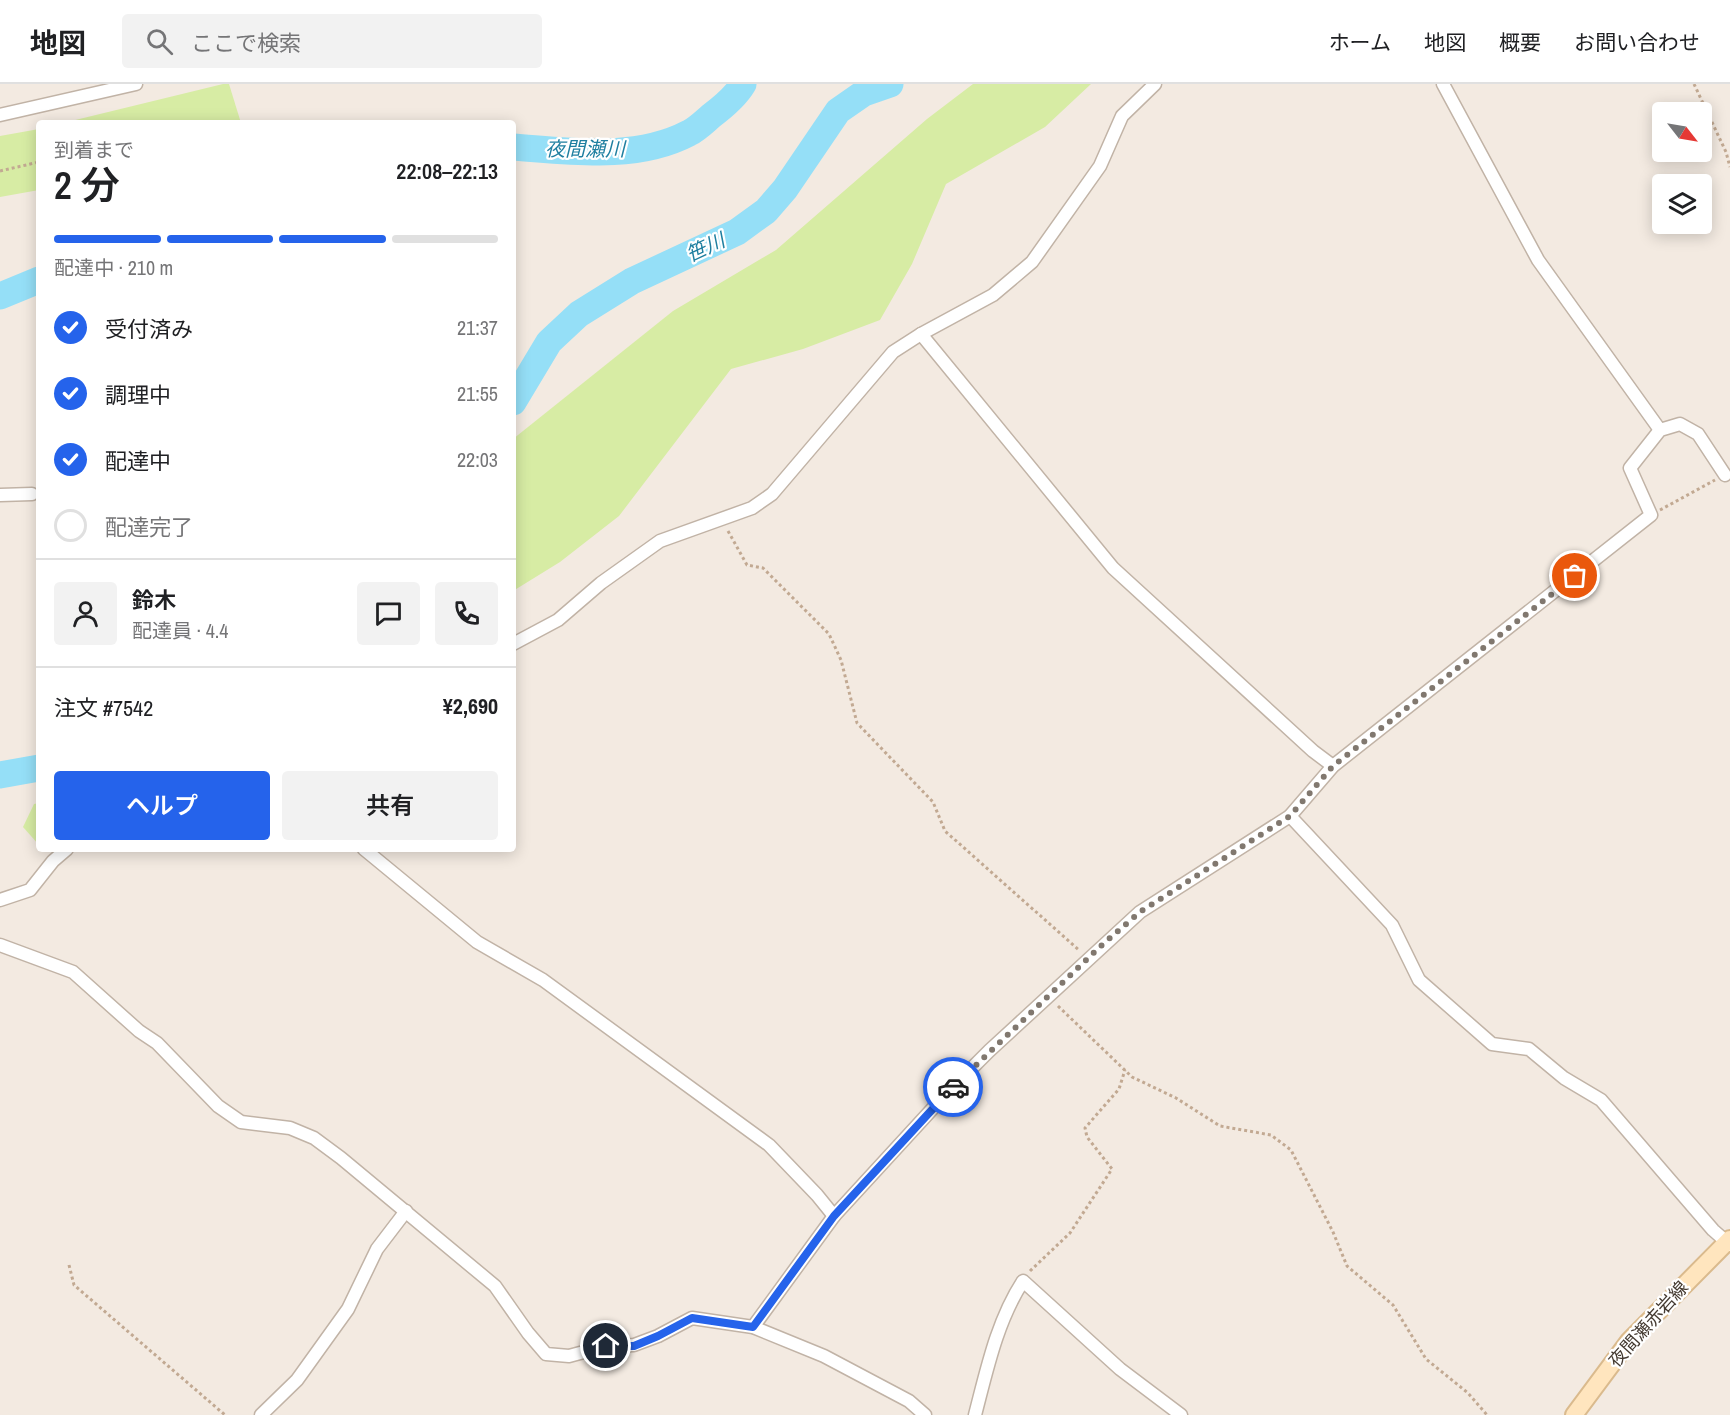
<!DOCTYPE html>
<html lang="ja">
<meta charset="utf-8">
<style>
:root{--surface:#fff;--page:#f2f2f2;--text:#202124;--muted:#757577;--line:#e0e0e0;--accent:#2563eb}
body{margin:0;font-family:"Archivo Narrow","Noto Sans JP",sans-serif;background:var(--page);color:var(--text);height:100vh;display:flex;flex-direction:column;font-size:22px;white-space:nowrap}
*{box-sizing:border-box;margin:0}
p{font-size:20px;color:var(--muted)}
.icon{flex:none;width:33px;height:33px;fill:none;stroke:currentColor;stroke-width:2;stroke-linecap:round;stroke-linejoin:round}
.map{position:relative;flex:1;overflow:hidden}
.sheet{position:absolute;left:36px;top:36px;width:480px;height:732px;display:flex;flex-direction:column;background:var(--surface);border-radius:6px;box-shadow:0 3px 15px #0003}
.sheet>*{flex:none}
.needle{width:39px;rotate:121deg}
.fabs{position:absolute;left:1652px;top:18px;display:grid;gap:12px}
.fabs a{display:grid;place-items:center;width:60px;height:60px;border-radius:6px;background:var(--surface);box-shadow:0 3px 15px #0003;font-size:30px}
.pin{position:absolute;display:grid;place-items:center;width:51px;height:51px;color:#fff;margin:-26px;border:3px solid #fff;border-radius:50%;box-shadow:0 2px 6px #0007}
.courier{position:absolute;display:grid;place-items:center;width:60px;height:60px;margin:-30px;border:4px solid #2563eb;border-radius:50%;background:#fff;color:#222;box-shadow:0 2px 8px #0007}
.head em{font-style:normal;font-weight:600}
.head div{display:flex;flex-direction:column-reverse}
.head{display:flex;align-items:center;justify-content:space-between;height:102px;padding:0 18px}
h1{font-size:39px;font-weight:600;line-height:45px}
.bar{display:grid;grid-template-columns:repeat(4,1fr);gap:9px 6px;align-content:center;height:72px;padding:0 18px}
.bar i{height:8px;border-radius:4px;background:var(--line)}
.bar .current{background:var(--accent)}
.bar p{grid-column:span 4}
.line{display:flex;align-items:center;gap:15px;padding:0 18px;border-top:2px solid var(--line)}
.line div{flex:1}
.round{display:grid;place-items:center;flex:none;width:63px;height:63px;border-radius:6px;background:var(--page)}
ol{padding:0 18px;list-style:none}
li{display:flex;align-items:center;gap:18px;height:66px}
li p{margin-inline-start:auto}
li .icon{padding:6px;border-radius:50%;background:var(--accent);color:#fff;stroke-width:4}
li:last-child{color:var(--muted)}
li i{width:33px;height:33px;border:3px solid var(--line);border-radius:50%}
.action{display:flex;gap:12px;margin-top:auto;padding:12px 18px}
.action a{flex:1;height:69px;border-radius:6px;background:var(--accent);color:#fff;font-size:24px;font-weight:600;line-height:69px;text-align:center}
.action a+a{background:var(--page);color:var(--text)}
header{display:flex;align-items:center;gap:36px;box-sizing:border-box;height:84px;padding:0 30px;background:var(--surface);border-bottom:2px solid var(--line)}
header strong{font-size:28px}
nav{display:flex;gap:33px;margin-inline-start:auto;font-size:21px}
.search{width:420px;height:54px;background:var(--page);display:flex;align-items:center;gap:15px;box-sizing:border-box;padding:0 21px;border-radius:6px;color:var(--muted);font-size:22px}
.map>svg:first-child{display:block}
.green{fill:#d7eca4}
.lines{fill:none;stroke-linecap:round;stroke-linejoin:round}
.river{stroke:#95dff7;stroke-width:27}
.minor-casing{stroke:#c1b3a6;stroke-width:15}
.secondary-casing{stroke:#daba8d;stroke-width:20}
.path{stroke:#c2a992;stroke-width:3;stroke-dasharray:3 3;stroke-linecap:butt}
.minor{stroke:#fff;stroke-width:12}
.secondary{stroke:#ffe5be;stroke-width:16}
.done{stroke:#81786f;stroke-width:6;stroke-dasharray:0 10.8}
.route{stroke:#2563eb;stroke-width:8}
.labels{text-anchor:middle;dominant-baseline:central;stroke-width:4.5;stroke-linejoin:round;paint-order:stroke}
.street-label{font-size:18px;fill:#443a31;stroke:#fff}
.water-label{font-size:20px;font-style:italic;fill:#1f7fa0;stroke:#fff}
</style>
<header>
<strong>地図</strong>
<div class="search"><svg class="icon" aria-label="search" viewBox="0 0 24 24"><circle cx="10" cy="10" r="6"/><path d="M15 15l6 6"/></svg>ここで検索</div>
<nav><a>ホーム</a><a>地図</a><a>概要</a><a>お問い合わせ</a></nav>
</header>
<div class="map">
<svg width="1730" height="1331" viewBox="0 0 1730 1331">
<rect width="100%" height="100%" fill="#f3eae1"/>
<g class="green">
<path d="M223,0H229L241,39H63Z"/>
<path d="M973,0H1091L1045,43L946,100L912,180L880,236L803,265L731,285L619,432L560,478L513,507V355L673,227L776,166L927,35Z"/>
<path d="M39,45V106L0,113V52Z"/>
<path d="M39,719V761L23,743L34,720Z"/>
</g>
<g class="lines">
<g class="river">
<path d="M513,63C570,67 636,77 689,49C697,45 704,38 711,32C723,23 736,12 743,0"/>
<path d="M0,212L39,196"/>
<path d="M513,318L549,258L579,230L632,197L737,148L766,127L785,105L838,27L864,9L890,0"/>
<path d="M0,691L39,684"/>
</g>
<defs>
<g id="minor">
<path d="M1443,0L1538,176L1660,346"/>
<path d="M0,31L136,0"/>
<path d="M921,250L1113,484L1313,667L1333,682"/>
<path d="M0,411L32,410"/>
<path d="M513,560L558,536L601,499L660,457L752,424L772,410L893,268L921,250L993,211L1032,178L1100,82L1122,32L1155,0"/>
<path d="M1290,732L1392,841L1419,896L1492,960L1529,965L1564,994L1601,1016L1713,1146L1730,1161"/>
<path d="M364,765L477,858L543,896L769,1061L817,1111L834,1132"/>
<path d="M0,816L30,806L53,777L67,765"/>
<path d="M0,861L73,888L139,947L157,959L218,1022L241,1038L290,1044L314,1054L341,1074L495,1202L528,1249L546,1270L569,1272L606,1262L634,1261L658,1252L692,1234L753,1243L824,1272L909,1317L925,1331"/>
<path d="M753,1243L834,1132L946,1010L989,967L1140,828L1290,732L1333,682L1651,431L1630,384L1660,346L1680,340L1698,350L1725,391"/>
<path d="M261,1331L297,1296L348,1225L377,1165L406,1127"/>
<path d="M975,1331C987,1285 997,1237 1023,1197L1120,1285L1181,1331"/>
</g>
<path id="secondary" d="M1574,1331L1629,1257L1730,1155"/>
</defs>
<use href="#minor" class="minor-casing"/>
<use href="#secondary" class="secondary-casing"/>
<g class="path">
<path d="M1694,0L1726,68L1730,83"/>
<path d="M0,87L39,78"/>
<path d="M1660,426L1715,396"/>
<path d="M728,447L747,481L763,484L829,550L841,576L857,639L933,718L945,747L1080,867"/>
<path d="M1058,922L1132,993L1176,1014L1220,1042L1271,1051L1291,1066L1333,1148L1347,1182L1393,1221L1426,1275L1468,1309L1487,1331"/>
<path d="M69,1181L74,1201L225,1331"/>
<path d="M1030,1187L1070,1149L1112,1085L1087,1053L1085,1044L1119,1005L1125,986"/>
</g>
<use href="#minor" class="minor"/>
<use href="#secondary" class="secondary"/>
</g>
<g class="lines">
<path class="done" d="M953,1003L1103,860L1140,828L1290,732L1333,682L1575,492"/>
<path class="route" d="M606,1262H634L658,1252L692,1234L753,1243L834,1132L953,1003"/>
</g>
<g class="labels">
<g class="street-label">
<text transform="translate(1648 1240) rotate(-48)">夜間瀬赤岩線</text>
</g>
<g class="water-label">
<text x="585" y="64">夜間瀬川</text>
<text transform="translate(705 163) rotate(-25)">笹川</text>
</g>
</g>
</svg>
<div class="fabs">
<a><svg class="needle" viewBox="-14 -14 28 28"><path d="M0-13l5 13h-10z" fill="#e53935"/><path d="M0 13l5-13h-10z" fill="#757577"/></svg></a>
<a><svg class="icon" aria-label="layers" viewBox="0 0 24 24"><path d="M12 4l9 5-9 5-9-5zM3 14l9 5 9-5"/></svg></a>
</div>
<div class="pin" style="left:1575px;top:492px;background:#ea580c"><svg class="icon" aria-label="bag" viewBox="0 0 24 24"><path d="M5 8h14l-1 12H6zM9 8a3 3 0 0 1 6 0"/></svg></div>
<div class="pin" style="left:606px;top:1262px;background:#1f2937"><svg class="icon" aria-label="home" viewBox="0 0 24 24"><path d="M3 11l9-7 9 7M6 9v11h12V9"/></svg></div>
<div class="courier" style="left:953px;top:1003px"><svg class="icon" aria-label="car" viewBox="0 0 24 24"><path d="M5 17H2v-5l4-1 3-4h7l3 4 3 1v5h-3M9 17h6M6 11h13"/><circle cx="7" cy="17" r="2"/><circle cx="17" cy="17" r="2"/></svg></div>
<section class="sheet">
<div class="head"><div><h1>2 分</h1><p>到着まで</p></div><em>22:08–22:13</em></div>
<div class="bar"><i class="current"></i><i class="current"></i><i class="current"></i><i></i><p>配達中 · 210 m</p></div>
<ol>
<li><svg class="icon" aria-label="check" viewBox="0 0 24 24"><path d="M5 12l5 5 9-10"/></svg>受付済み<p>21:37</p></li>
<li><svg class="icon" aria-label="check" viewBox="0 0 24 24"><path d="M5 12l5 5 9-10"/></svg>調理中<p>21:55</p></li>
<li><svg class="icon" aria-label="check" viewBox="0 0 24 24"><path d="M5 12l5 5 9-10"/></svg>配達中<p>22:03</p></li>
<li><i></i>配達完了</li>
</ol>
<div class="line" style="height:108px"><a class="round"><svg class="icon" aria-label="person" viewBox="0 0 24 24"><circle cx="12" cy="8" r="4"/><path d="M4 21q1-7 8-7t8 7"/></svg></a><div><b>鈴木</b><p>配達員 · 4.4</p></div><a class="round"><svg class="icon" aria-label="chat" viewBox="0 0 24 24"><path d="M4 5h16v11H9l-5 4z"/></svg></a><a class="round"><svg class="icon" aria-label="phone" viewBox="0 0 24 24"><path d="M5 4h4l2 5-3 2q2 4 5 5l2-3 5 2v4C11 20 4 13 5 4z"/></svg></a></div>
<div class="line" style="height:78px"><div>注文 #7542</div><b>¥2,690</b></div>
<div class="action"><a>ヘルプ</a><a>共有</a></div>
</section>
</div>
